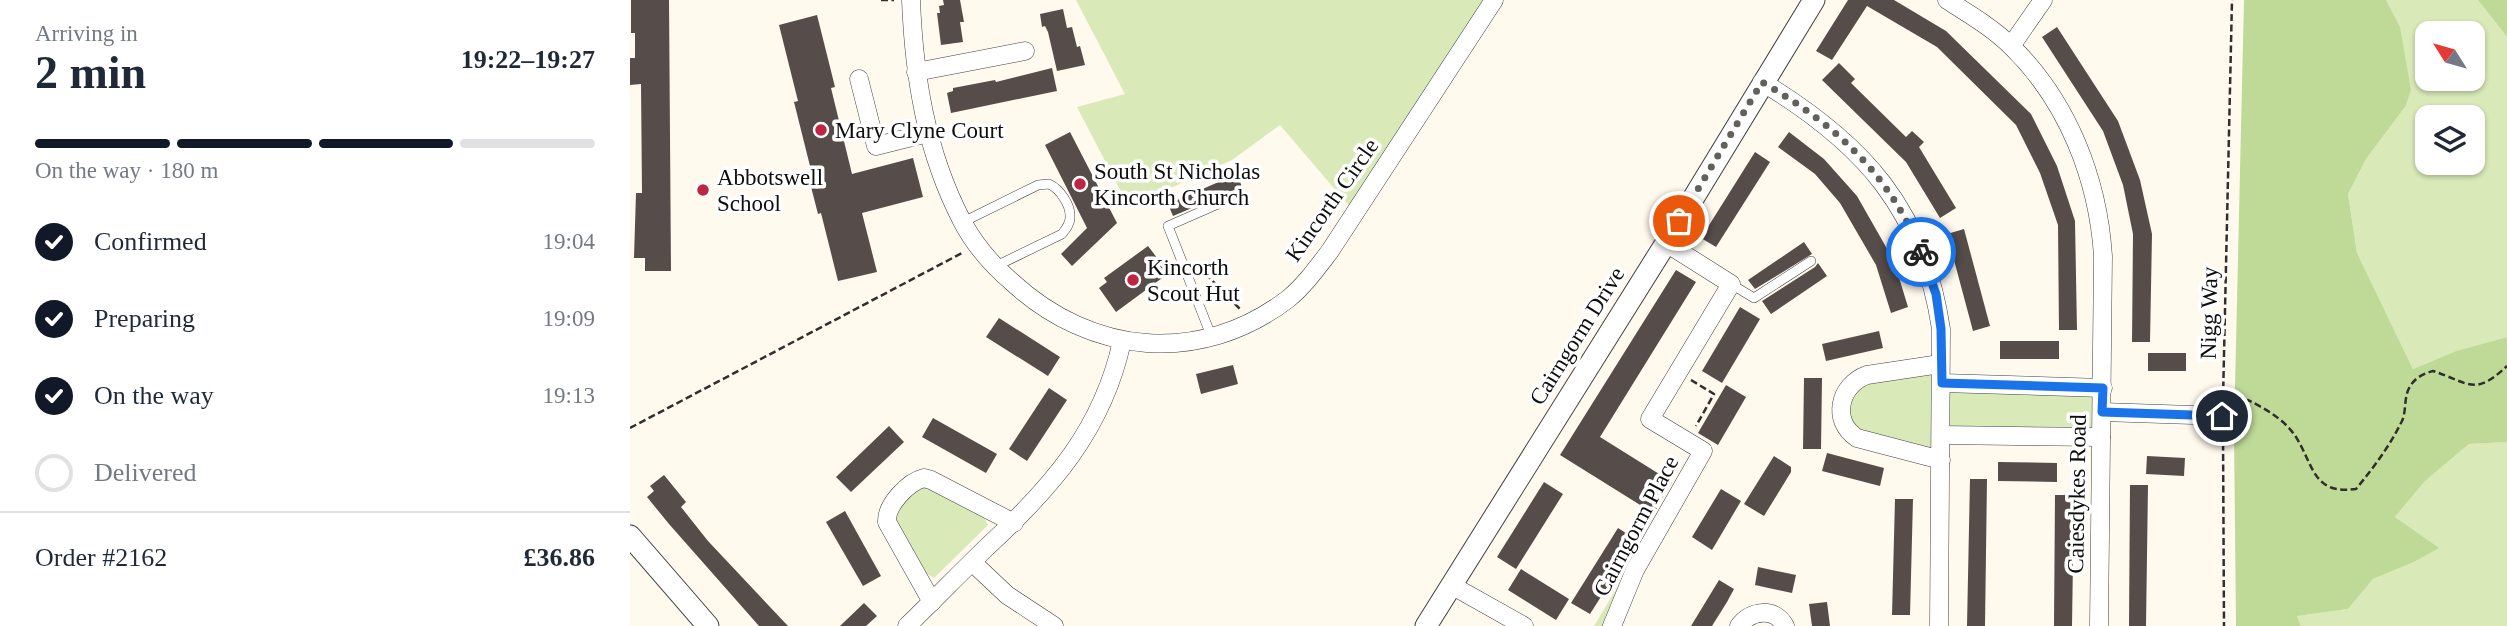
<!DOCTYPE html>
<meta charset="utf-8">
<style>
:root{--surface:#fff;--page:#f6f6f7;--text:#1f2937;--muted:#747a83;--line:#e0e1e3;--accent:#111827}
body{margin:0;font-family:"Times New Roman",serif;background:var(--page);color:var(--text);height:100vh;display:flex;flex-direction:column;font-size:26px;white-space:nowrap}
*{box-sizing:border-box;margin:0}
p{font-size:23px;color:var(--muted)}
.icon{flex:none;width:38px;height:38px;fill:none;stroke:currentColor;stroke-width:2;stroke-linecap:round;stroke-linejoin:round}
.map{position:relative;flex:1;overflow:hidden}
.drawer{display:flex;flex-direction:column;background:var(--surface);width:630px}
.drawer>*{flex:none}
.needle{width:46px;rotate:307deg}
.controls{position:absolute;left:1785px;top:21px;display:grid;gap:14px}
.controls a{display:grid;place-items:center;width:70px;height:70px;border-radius:14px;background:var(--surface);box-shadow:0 2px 5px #0004;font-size:35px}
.pin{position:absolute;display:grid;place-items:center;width:60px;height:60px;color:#fff;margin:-30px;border:4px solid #fff;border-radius:50%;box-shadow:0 2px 7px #0007}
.courier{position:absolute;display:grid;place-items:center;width:70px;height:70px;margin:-35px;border:5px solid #1a73e8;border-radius:50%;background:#fff;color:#222;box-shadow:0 2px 9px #0007}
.overview em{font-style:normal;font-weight:800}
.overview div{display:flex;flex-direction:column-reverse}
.overview{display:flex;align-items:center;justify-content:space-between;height:119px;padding:0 35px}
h1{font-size:46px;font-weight:800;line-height:52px}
.bar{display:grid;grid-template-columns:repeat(4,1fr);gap:10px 7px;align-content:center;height:84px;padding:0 35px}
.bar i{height:9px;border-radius:5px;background:var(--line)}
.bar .on{background:var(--accent)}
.bar p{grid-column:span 4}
.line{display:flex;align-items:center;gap:18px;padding:0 35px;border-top:2px solid var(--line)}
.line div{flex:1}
ol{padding:0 35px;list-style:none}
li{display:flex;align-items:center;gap:21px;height:77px}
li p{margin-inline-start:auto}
li .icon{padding:7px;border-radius:50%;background:var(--accent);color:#fff;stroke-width:4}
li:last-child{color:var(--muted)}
li i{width:38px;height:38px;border:4px solid var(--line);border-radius:50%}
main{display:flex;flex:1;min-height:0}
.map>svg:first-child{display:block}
.green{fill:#d9e9b8;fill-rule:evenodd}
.forest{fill:#bfda97}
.building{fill:#564d4a}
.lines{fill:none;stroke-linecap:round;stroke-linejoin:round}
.service-casing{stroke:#404040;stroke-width:10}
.minor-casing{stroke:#404040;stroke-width:19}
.tertiary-casing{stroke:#404040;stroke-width:23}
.path{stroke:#2f2f2f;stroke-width:2.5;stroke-dasharray:7 3.5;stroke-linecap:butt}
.service{stroke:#fff;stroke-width:9}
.minor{stroke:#fff;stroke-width:18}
.tertiary{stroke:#fff;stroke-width:21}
.done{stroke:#62605c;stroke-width:7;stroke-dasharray:0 12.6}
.route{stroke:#1a73e8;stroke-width:9}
.poi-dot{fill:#be2543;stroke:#fff;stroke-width:2.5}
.labels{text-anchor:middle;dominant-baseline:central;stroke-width:7;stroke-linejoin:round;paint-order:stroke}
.poi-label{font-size:23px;fill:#0d0d0d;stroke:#fff;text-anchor:start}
.street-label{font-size:23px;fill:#0d0d0d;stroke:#fff}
</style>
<main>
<section class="drawer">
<div class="overview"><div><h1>2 min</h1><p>Arriving in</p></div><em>19:22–19:27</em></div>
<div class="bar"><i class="on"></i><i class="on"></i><i class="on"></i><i></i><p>On the way · 180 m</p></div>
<ol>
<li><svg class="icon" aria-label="check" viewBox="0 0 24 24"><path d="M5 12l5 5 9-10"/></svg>Confirmed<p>19:04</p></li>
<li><svg class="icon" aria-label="check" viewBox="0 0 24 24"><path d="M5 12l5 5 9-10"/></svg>Preparing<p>19:09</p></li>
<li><svg class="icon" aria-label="check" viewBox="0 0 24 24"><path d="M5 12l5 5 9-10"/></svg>On the way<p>19:13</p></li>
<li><i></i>Delivered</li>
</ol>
<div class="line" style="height:91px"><div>Order #2162</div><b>£36.86</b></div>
</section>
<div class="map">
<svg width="1877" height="626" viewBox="0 0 1877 626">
<rect width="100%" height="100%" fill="#fff9ee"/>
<g class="green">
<path d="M446,0H853L720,207L650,125L602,160L499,207L447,107L495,94Z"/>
<path d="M1756,0H1848L1877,37V337L1826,351L1783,369L1727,253L1718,194L1736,159L1775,107L1770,28ZM1797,33H1843V79H1797ZM1797,117H1843V163H1797Z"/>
<path d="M1310,364L1312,383L1473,388L1471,437L1311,435V460L1227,438L1214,393L1219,385Z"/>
<path d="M1877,442V626H1671L1667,616L1718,609L1743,579L1784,562L1808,548L1765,517L1795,481L1839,444Z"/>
<path d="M295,486L353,515L358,525L304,578L292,571L266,520C268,507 283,492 295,486Z"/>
<path d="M994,576L977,626H964Z"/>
</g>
<g class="forest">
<path d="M1614,0H1756L1770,27L1781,90L1775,107L1736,159L1718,194L1727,253L1783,369L1826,351L1877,337V442L1839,444L1795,481L1765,517L1809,548L1784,562L1743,579L1718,609L1667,616L1671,626H1606L1604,430Z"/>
<path d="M1848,0H1877V37Z"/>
</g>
<g class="building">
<path d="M1,0H39L41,271H15V258H4L6,193H12L11,84L0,85V58H5V33H1Z"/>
<path d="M313,0H330L334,22H330L333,42L311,45L307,13H310L309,6L314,5Z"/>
<path d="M1218,0H1264L1316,31L1401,114L1427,166L1445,221L1447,330H1429L1428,225L1410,173L1386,125L1307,47L1237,6L1202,60L1186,51Z"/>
<path d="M433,9L437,28L442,27L447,47L450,46L455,65L427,71L418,32L415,26L412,27L410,14Z"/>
<path d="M187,15L205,87L201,88L222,174L283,158L293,197L232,213L247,272L208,281L191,213L188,214L179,179L183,178L164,102L168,101L149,25Z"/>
<path d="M1427,27L1488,121L1510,180L1522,234L1520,342H1502L1503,234L1493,185L1473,131L1412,37Z"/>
<path d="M1209,63L1225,79L1221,83L1276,137L1282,131L1294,142L1289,147L1326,208L1310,218L1276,162L1192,80Z"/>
<path d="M422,68L427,91L321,113L317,93L323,91V88L365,80L366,82Z"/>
<path d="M440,132L487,223L442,266L431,254L457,228L415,145Z"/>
<path d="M1159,132L1194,159L1227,196L1264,261L1278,307L1261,313L1246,265L1210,203L1185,174L1148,147Z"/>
<path d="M1125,152L1140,162L1086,247L1071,238Z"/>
<path d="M607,174L612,187L543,216L538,204Z"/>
<path d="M1334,229L1360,326L1343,331L1317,234Z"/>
<path d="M1174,242L1182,254L1125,289L1118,280Z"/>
<path d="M518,246L531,263L536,260L543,270L486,312L469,288L477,282L474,278Z"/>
<path d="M1188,263L1197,276L1141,314L1132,301L1185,267Z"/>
<path d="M1046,270L1066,282L970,437L1042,482L1025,511L1017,506L1015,508L930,455Z"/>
<path d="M1110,307L1130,319L1092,383L1072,371Z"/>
<path d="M369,318L430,357L418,376L356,337Z"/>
<path d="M1249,331L1253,348L1196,361L1192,344Z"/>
<rect x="1370" y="341" width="59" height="18"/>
<rect x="1518" y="353" width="38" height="18"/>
<path d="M603,365L608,384L571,394L566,374Z"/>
<path d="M1174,378H1192L1191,449H1173Z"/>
<path d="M1096,385L1116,397L1088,445L1068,433Z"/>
<path d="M419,388L437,400L397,461L379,449Z"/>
<path d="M303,418L367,454L356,473L292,437Z"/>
<path d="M259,426L274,442L221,492L206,477Z"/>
<path d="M1197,453L1254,468L1250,486L1192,471Z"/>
<path d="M1144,456L1161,467V472L1134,516L1114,504Z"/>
<path d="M1517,456L1555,458L1554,476L1516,474Z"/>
<path d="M1368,462L1427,463V482L1368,481Z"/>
<path d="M34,475L56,502L51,507L78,541L158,626H129L39,524L17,497L24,491L20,486Z"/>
<path d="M1340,479H1357L1355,626H1337Z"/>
<path d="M914,482L933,494L886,569L867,557Z"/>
<path d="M1500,485H1518L1516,626H1499Z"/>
<path d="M1091,489L1111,501L1082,550L1062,537Z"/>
<path d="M1425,495H1444L1442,626H1424Z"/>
<path d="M1265,499H1283L1280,615H1262Z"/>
<path d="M215,511L251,576L233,586L196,522Z"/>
<path d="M988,528L1007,540L960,614L941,603Z"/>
<path d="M1128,567L1166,575L1162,593L1125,585Z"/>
<path d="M891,569L939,599L926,620L878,590Z"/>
<path d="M1089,580L1104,589L1097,602L1082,626H1061Z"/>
<path d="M1197,602L1200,626H1182L1179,604Z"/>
<path d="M234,603L247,616L236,626H210Z"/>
</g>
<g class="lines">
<defs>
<g id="service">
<path d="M333,222L408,185L419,184C430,189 441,205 440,218C440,224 436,229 432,234L364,267"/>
<path d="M1101,284L1124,298L1181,261"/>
<path d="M582,338L538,226L611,194"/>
</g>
<g id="minor">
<path d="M281,0C284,77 296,152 332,221C344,244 362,265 382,282C461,355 570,366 658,299C674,286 687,268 700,251L864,0"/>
<path d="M1317,0C1339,14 1363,28 1382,47C1438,102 1468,179 1473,256L1469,626"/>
<path d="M1381,46L1413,0"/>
<path d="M286,72L395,51"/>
<path d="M229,79L246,146L298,133"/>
<path d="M1132,82C1233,143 1293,209 1311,329L1309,626"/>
<path d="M1310,364L1237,375C1209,385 1201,421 1227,438L1311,460"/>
<path d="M1312,383L1473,388"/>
<path d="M1472,412L1593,416"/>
<path d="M1311,435L1471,437"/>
<path d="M342,562L377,595L424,626"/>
<path d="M821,585L894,626"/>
<path d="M302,602L257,522C256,505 278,482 294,478L301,480L384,523"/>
<path d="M277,626C304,600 330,573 357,547C422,487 473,429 492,341"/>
<path d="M982,626L1005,570L1073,451L1020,419L1101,284L1036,243"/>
<path d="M1109,626C1121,610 1145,607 1155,626"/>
</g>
<g id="tertiary">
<path d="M0,536L78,626"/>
<path d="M796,626L1036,243L1184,0"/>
</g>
</defs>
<use href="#service" class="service-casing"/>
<use href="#minor" class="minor-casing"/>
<use href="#tertiary" class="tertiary-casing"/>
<g class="path">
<path d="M251,0H264"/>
<path d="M568,266L610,309"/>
<path d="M1061,380L1084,394L1066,426"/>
<path d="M1593,399L1602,0"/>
<path d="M1606,406L1618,400C1636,409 1655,420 1666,437C1684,466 1683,495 1726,489C1744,467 1759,447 1772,421C1777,410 1773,396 1781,385C1786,377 1795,373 1803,371C1840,383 1844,397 1877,366"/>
<path d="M0,428L332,253"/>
<path d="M1593,433L1594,626"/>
</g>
<use href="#service" class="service"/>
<use href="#minor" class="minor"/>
<use href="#tertiary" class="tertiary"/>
</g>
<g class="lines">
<path class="done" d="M1049,221L1132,82C1204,124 1259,173 1291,252"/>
<path class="route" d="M1291,252L1306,294L1311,329L1312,383L1473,388L1472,412L1592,416"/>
</g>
<g class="poi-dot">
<circle cx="191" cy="130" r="7"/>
<circle cx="450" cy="184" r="7"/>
<circle cx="73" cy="190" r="7"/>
<circle cx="503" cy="280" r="7"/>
</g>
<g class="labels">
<g class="poi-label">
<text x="205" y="130">Mary Clyne Court</text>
<text x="464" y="171">South St Nicholas<tspan x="464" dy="26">Kincorth Church</tspan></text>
<text x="87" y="177">Abbotswell<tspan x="87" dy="26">School</tspan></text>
<text x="517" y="267">Kincorth<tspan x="517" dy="26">Scout Hut</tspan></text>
</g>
<g class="street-label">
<text transform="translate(702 200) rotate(-55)">Kincorth Circle</text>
<text transform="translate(1579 313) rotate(-89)">Nigg Way</text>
<text transform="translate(947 336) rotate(-58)">Cairngorm Drive</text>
<text transform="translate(1447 494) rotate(-89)">Caiesdykes Road</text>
<text transform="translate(1006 526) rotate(-62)">Cairngorm Place</text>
</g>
</g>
</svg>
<div class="controls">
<a><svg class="needle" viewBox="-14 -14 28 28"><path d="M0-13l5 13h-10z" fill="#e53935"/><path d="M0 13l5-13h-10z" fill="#747a83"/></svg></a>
<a><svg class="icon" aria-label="layers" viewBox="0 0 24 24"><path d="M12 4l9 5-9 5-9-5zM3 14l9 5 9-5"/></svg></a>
</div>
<div class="pin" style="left:1049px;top:221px;background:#ea580c"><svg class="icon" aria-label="bag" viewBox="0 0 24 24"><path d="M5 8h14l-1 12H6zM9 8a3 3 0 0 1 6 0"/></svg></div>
<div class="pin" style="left:1592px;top:416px;background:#1f2937"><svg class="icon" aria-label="home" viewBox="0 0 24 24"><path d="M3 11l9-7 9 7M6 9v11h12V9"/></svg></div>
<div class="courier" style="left:1291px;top:252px"><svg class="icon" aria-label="bike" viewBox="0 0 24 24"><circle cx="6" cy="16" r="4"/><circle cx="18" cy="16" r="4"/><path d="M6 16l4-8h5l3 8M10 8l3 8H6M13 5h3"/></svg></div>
</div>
</main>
